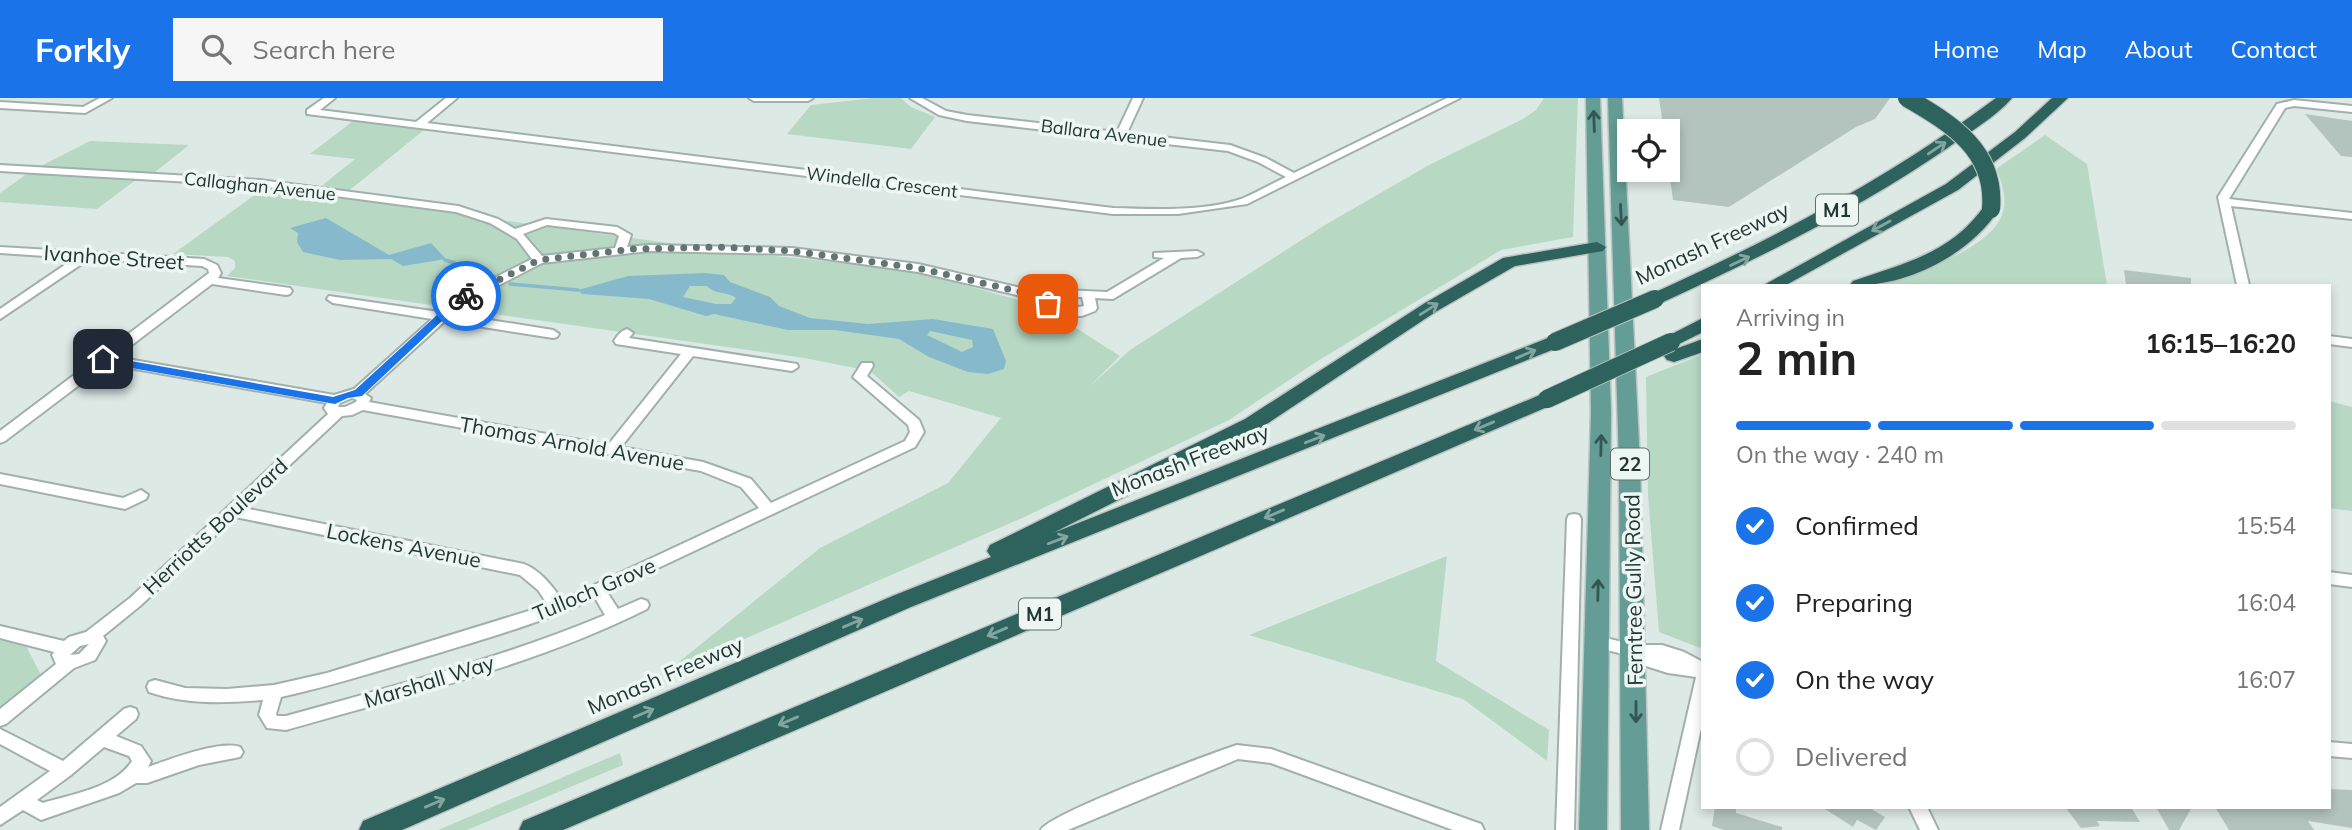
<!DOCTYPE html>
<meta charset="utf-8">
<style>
:root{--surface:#fff;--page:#f6f6f6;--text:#222;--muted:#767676;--line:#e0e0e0;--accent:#1a73e8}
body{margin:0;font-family:Mulish,sans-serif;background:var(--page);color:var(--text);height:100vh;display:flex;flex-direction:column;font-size:26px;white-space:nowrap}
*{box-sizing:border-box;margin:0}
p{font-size:23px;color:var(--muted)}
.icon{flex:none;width:38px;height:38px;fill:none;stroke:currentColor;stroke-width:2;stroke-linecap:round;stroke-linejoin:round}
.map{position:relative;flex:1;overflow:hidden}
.drawer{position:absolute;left:1701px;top:186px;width:630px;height:525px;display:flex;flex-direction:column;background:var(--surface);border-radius:0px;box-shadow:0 4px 10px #0003}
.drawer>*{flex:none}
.fabs{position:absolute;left:1617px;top:21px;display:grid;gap:14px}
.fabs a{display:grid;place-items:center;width:63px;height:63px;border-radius:0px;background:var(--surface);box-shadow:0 4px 10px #0003;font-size:35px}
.pin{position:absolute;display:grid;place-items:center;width:60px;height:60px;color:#fff;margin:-30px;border-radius:14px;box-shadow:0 4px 10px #0006}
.courier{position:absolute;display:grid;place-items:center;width:70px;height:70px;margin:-35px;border:5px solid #1a73e8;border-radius:50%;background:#fff;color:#222;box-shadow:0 2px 9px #0007}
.overview em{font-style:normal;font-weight:700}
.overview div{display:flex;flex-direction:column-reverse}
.overview{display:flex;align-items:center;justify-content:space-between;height:119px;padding:0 35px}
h1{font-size:46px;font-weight:700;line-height:52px}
.bar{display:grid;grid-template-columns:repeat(4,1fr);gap:10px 7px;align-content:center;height:84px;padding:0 35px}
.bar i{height:9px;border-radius:5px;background:var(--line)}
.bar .active{background:var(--accent)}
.bar p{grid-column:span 4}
ol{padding:0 35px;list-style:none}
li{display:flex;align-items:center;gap:21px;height:77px}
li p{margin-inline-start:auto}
li .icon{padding:7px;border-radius:50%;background:var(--accent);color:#fff;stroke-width:4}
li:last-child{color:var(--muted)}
li i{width:38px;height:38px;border:4px solid var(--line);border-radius:50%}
header{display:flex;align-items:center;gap:42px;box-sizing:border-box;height:98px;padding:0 35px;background:var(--accent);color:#fff}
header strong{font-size:33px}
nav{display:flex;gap:38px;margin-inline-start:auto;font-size:24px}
.search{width:490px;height:63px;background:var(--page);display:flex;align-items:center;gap:18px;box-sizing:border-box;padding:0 24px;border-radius:0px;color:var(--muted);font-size:26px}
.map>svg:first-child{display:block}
.green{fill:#b7d9c4}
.water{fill:#87b9cc;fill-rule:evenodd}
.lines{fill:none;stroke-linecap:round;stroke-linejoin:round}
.stream{stroke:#87b9cc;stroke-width:3.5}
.building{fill:#b3c3be}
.street-casing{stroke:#a1b0ac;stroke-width:4}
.primary-casing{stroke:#bcc3c2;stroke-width:3}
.highway-casing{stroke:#bcc3c2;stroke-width:3}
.street{fill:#fff;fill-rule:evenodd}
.primary{fill:#639d95;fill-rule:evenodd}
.highway{fill:#2d625d;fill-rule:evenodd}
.highway-bridge-casing{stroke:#bcc3c2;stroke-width:20;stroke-linecap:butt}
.highway-bridge{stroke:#2d625d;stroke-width:18}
.oneway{stroke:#345651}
.oneway2{stroke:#83a5a0}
.route{fill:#1a73e8}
.done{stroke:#627572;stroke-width:7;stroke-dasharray:0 12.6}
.labels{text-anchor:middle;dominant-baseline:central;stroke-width:7;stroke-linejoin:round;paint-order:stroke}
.far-street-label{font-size:18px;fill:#203734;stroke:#edf6f2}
.shield{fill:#edf6f2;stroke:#5e706d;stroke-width:2}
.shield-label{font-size:19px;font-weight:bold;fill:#203734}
.street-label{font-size:21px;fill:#203734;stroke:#edf6f2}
</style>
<header>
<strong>Forkly</strong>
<div class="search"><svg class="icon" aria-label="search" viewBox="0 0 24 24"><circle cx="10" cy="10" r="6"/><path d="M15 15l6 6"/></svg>Search here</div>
<nav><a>Home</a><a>Map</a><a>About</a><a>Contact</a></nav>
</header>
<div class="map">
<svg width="2352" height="732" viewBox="0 0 2352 732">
<rect width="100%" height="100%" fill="#dde9e5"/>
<g class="green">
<path d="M874,0H901L911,9L935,19L911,51L787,36L811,7Z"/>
<path d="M1544,0H1578L1573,139L1501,152L1316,264L1229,322L1020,421L664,576L820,450L948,385L1001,320L909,293L899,299L870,273L804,260L227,178L235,170V163L228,159L173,156L260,93L309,98L355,61L310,56L357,20L429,28L340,100L734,154L886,169L951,183L1043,209L1120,258L1089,289L1130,252L1325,127L1429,67L1523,21L1536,12Z"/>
<path d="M2045,37L2087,66L2107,187H1878C1913,174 1998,152 2004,109C2006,97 2001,81 1996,71Z"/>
<path d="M90,43L189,47L150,78H141L97,111L0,104V95L31,73Z"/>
<path d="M1703,256V541L1700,550L1659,534L1648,397L1646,279Z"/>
<path d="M2329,303L2352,309V413L2329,410Z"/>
<path d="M1447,458L1436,563L1549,632L1547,663L1463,601L1249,537Z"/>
<path d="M0,534L22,540L45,585L0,621Z"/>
<path d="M620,655L623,667L467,732H438Z"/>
</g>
<g class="water">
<path d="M326,120L389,157L431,145L446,161L403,168L391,161L340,162L303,154L297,144L298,135L290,130Z"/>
<path d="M705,175L724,177L730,184L770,199L779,208L810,220L868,226L933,221L993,231L1006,263L1004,271L988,276L968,274L929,259L899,241L835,232H788L714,216L706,218L649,201L582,196L578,192L628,178ZM690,188H707C715,197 727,193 736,200L731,206H716L683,199ZM930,233L972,242L973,249L962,254L927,237Z"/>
</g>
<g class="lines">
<g class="stream">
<path d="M445,162L487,175"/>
<path d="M510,186L578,192"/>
</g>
</g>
<g class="building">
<path d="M1659,0H1890L1875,21L1856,29L1729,109L1673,102L1668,64V33H1664Z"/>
<path d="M2305,16L2352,23V59L2341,58Z"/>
<path d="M2124,172L2191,180V187H2126Z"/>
<path d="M2329,691L2352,692V730L2308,723L2314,732H2229L2215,709H2329Z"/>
<path d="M1715,709H1736V715L1782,729V732H1724L1712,728Z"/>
<path d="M1822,709H1868L1885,719L1876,732L1857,722L1853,729Z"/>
<path d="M2065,709H2131L2140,724L2097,723L2100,728L2081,730Z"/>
<path d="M2156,709H2192L2179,732H2169Z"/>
</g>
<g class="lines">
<defs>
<g id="street">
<path d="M100,0H112L85,15L0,10V4L83,9Z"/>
<path d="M324,0H335L320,12L416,24L446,0H457L427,25L1113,110C1151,111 1204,114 1241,101C1256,95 1271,86 1286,79L1258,64L1228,53L967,23L939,17L910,0H922L946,13L967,17L1117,34L1133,0H1143L1127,35L1230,47L1266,60L1294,75L1447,0H1460L1247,106L1178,116H1113L307,16V12Z"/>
<path d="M749,0H813L808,3H754Z"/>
<path d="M2294,2L2352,8V14L2294,8L2285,10L2229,101L2352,115V121L2231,108L2249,187H2237L2218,99L2277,6Z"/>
<path d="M0,67L260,82L458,108L498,121L515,131L546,121L617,129L631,137L627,149L649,147L792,150L918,166L1021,190L1107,194L1164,160L1154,159V155L1197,153L1203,156L1197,159L1181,160L1113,201L1095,200L1097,210L1095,213L1082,218H1066L1046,211L1021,198L918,174L792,156L649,153L542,165L464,205L452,216L553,232L559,236L557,239L553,240L445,223L365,296L371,300L369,304L608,347L681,256L616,246L614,243C617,238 621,233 627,231L633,235L629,240L797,266L798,269L792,273L693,258L621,349L703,364L751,381L771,405L905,343L910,334L908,327L853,279L862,265H872L873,268L867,278L919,322L924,334L915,349L607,494L618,511L641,501L647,503L649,507L647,511C533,568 407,597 286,632L267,630L259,617L263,602C224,605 187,607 149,594L147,589L149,584L155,582L185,590L227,591L274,587L327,575L548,507L538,492L520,477L235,419L140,508L103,538L106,543L95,562L74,570L6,626L0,628V611L56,566L52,557L54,554L0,540V528L64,543L69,539L86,534L130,500L328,316L324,310L327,305L107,266L5,343L0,345V333L209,175L208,171L202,168L89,161L0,221V211L75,160L0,155V149L204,161L217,167L221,175L218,180L290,190L292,193L290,196L286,197L212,186L116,259L334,297L354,291L432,221L333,205L327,201L329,198L439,214L456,199L532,161L517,141L490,125L456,114L260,88L0,73ZM547,127L614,135L619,138L615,150L542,158L523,136ZM1039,198L1082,199L1084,208L1067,211ZM352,300L357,302L356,304L345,309H338L340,305ZM363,312L701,373L741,389L759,410L562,502C552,488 540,472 524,466L244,410L342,318L352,317ZM595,500L605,517C502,560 394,588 286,618H277L276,616L281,599C335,587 388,570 442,554C494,538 546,523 595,500ZM89,546L79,556L70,557L80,548Z"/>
<path d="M2329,238L2352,241V249L2329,246Z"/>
<path d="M0,376L123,400L141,392L148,397L146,401L125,411L0,386Z"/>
<path d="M1574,416L1579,417L1581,421L1574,732H1556L1567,421L1569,417Z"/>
<path d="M2329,474L2352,477V489L2329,486Z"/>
<path d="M1597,538L1635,547H1662L1684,554L1703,564V621L1679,732H1661L1696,579L1668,575L1646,568L1631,558L1591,548L1589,544L1591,540Z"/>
<path d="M130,609L136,611L138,616L136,621L116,638L141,648L151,663L148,669C168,662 220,642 240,649L243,654L240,659L199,667L147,685H136L119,695L41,722L23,712L0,727V709L50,673L0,646V631L63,663L124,611ZM104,649L129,658L132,663C115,690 72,696 43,705L37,702L71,677Z"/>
<path d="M2329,644L2352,646V660L2329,658Z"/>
<path d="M1237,647L1271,651L1481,726L1484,732H1453L1271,665L1238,661L1068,732H1041C1048,716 1210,656 1237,647Z"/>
<path d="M1909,709H1927L1938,732H1920Z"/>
</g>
<g id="primary">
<path d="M1586,0H1600L1611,314L1607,732H1579L1591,314Z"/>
<path d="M1608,0H1622L1640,366L1649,732H1621L1619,366Z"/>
</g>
<g id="highway">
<path d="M1996,0H2012C1996,19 1969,34 1949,49C1859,111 1761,159 1661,205H1649L1646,201L1649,197C1771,142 1888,81 1996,0Z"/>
<path d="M2052,0H2068L2025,40L1958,92L1786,187H1764L1946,86L2015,34Z"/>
<path d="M1991,106L1999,111C1970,157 1905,190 1850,187L1853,183C1905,165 1952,155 1985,107Z"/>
<path d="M1597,144L1606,149L1603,153L1515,168L1437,213L1259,331L1053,435L1548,240H1562L1564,244L1562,248L911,509L402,732H359L363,723L895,497L991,459L987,453L990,447L1245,321L1425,205L1503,160Z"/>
<path d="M1703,220V234L1671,250L1662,244L1664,240Z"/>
<path d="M1703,241V254L1674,264L1667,262L1664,258L1667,254Z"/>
<path d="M1547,294L1554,296L1557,301L1554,306L563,732H519L523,723Z"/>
</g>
</defs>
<use href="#street" class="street-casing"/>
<use href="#primary" class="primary-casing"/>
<use href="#highway" class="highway-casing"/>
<use href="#street" class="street"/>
<use href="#primary" class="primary"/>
<use href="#highway" class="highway"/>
<defs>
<g id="highway-bridge">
<path d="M1907,0C1952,26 1996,53 1991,111"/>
<path d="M1555,244L1655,201"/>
<path d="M1547,301L1671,244"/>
</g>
</defs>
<use href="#highway-bridge" class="highway-bridge-casing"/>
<use href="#highway-bridge" class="highway-bridge"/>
</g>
<defs><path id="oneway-shaft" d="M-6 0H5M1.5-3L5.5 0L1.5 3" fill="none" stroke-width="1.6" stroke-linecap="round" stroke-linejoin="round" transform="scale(1.75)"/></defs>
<g class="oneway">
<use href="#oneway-shaft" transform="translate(1594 23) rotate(-92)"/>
<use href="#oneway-shaft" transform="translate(1621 117) rotate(87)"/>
<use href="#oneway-shaft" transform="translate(1601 347) rotate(-89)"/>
<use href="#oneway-shaft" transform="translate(1598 492) rotate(-89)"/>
<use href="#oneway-shaft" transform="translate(1636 614) rotate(90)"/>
</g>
<g class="oneway2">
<use href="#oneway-shaft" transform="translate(1937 50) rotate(-34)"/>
<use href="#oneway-shaft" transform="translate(1881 128) rotate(151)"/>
<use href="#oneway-shaft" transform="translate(1740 163) rotate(-25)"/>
<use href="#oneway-shaft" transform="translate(1429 211) rotate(-32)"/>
<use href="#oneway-shaft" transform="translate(1526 256) rotate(-23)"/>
<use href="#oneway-shaft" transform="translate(1484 328) rotate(157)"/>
<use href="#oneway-shaft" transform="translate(1315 341) rotate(-21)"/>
<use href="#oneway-shaft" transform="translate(1274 416) rotate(157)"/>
<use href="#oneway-shaft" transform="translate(1058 442) rotate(-21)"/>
<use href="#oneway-shaft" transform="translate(853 525) rotate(-23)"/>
<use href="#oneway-shaft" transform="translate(997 534) rotate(157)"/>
<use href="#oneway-shaft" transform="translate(644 615) rotate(-23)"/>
<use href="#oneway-shaft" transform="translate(788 623) rotate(157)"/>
<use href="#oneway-shaft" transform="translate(435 705) rotate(-23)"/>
</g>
<path class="route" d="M466,195L470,196V201L444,221L362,298L348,300L335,306L103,265L98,261L103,258L333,299L355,292L437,217Z"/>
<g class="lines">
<path class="done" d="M466,198L539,162L634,151L719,149L792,153L918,170L1021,194L1048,206"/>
</g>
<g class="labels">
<g class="far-street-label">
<text transform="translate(1104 35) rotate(7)">Ballara Avenue</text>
<text transform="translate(882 84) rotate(7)">Windella Crescent</text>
<text transform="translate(260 88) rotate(6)">Callaghan Avenue</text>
</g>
<g class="shield">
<rect x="1816" y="96.5" width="42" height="31" rx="5"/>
<rect x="1611" y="350.5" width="38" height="31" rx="5"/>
<rect x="1019" y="500.5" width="42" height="31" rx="5"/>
</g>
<g class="shield-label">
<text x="1837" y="112">M1</text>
<text x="1630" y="366">22</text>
<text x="1040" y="516">M1</text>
</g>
<g class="street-label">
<text transform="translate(1712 145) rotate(-25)">Monash Freeway</text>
<text transform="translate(114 159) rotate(4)">Ivanhoe Street</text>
<text transform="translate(572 345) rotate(10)">Thomas Arnold Avenue</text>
<text transform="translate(1190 362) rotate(-21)">Monash Freeway</text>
<text transform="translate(215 428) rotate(-43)">Herriotts Boulevard</text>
<text transform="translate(404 447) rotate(11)">Lockens Avenue</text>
<text transform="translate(594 491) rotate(-23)">Tulloch Grove</text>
<text transform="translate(1633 492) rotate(-91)">Ferntree Gully Road</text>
<text transform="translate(665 577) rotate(-23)">Monash Freeway</text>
<text transform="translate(429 583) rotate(-17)">Marshall Way</text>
</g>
</g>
</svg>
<div class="fabs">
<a><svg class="icon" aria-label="locate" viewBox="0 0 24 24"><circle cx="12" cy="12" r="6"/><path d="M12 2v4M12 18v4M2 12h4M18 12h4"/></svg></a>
</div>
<div class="pin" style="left:1048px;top:206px;background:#ea580c"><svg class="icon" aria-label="bag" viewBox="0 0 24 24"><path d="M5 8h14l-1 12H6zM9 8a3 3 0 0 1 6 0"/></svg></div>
<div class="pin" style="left:103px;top:261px;background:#1f2937"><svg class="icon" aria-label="home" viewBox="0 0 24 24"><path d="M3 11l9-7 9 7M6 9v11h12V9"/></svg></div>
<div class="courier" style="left:466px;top:198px"><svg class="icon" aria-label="bike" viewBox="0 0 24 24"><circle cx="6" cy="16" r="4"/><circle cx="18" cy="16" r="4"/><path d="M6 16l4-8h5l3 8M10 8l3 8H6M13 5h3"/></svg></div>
<section class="drawer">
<div class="overview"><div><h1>2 min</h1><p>Arriving in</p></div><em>16:15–16:20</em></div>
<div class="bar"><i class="active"></i><i class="active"></i><i class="active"></i><i></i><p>On the way · 240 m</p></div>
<ol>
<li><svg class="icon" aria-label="check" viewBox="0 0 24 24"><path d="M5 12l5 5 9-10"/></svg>Confirmed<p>15:54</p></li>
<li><svg class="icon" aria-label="check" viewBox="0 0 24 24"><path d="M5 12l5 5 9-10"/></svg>Preparing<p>16:04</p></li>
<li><svg class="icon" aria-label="check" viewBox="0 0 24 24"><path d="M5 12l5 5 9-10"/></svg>On the way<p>16:07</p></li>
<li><i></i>Delivered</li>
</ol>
</section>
</div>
